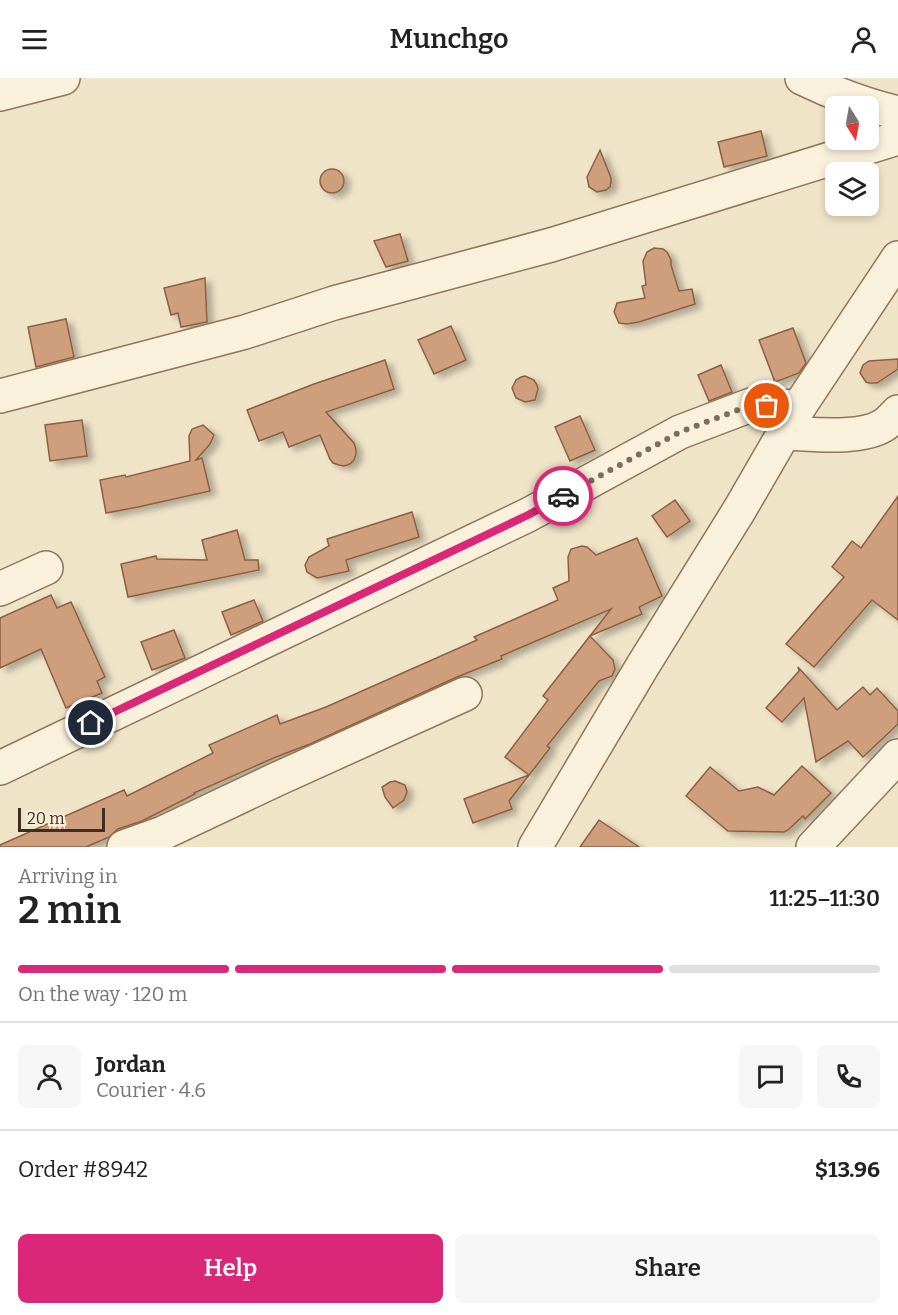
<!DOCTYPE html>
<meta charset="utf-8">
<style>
:root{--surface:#fff;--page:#f6f6f6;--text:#222;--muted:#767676;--line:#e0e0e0;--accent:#db2777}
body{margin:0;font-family:Bitter,serif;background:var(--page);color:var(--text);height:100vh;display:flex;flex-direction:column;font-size:22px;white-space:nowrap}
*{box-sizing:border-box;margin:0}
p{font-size:20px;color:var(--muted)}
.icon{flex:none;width:33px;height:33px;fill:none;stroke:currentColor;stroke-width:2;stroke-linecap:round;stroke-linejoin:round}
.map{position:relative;height:769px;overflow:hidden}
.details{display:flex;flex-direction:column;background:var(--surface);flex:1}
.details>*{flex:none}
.needle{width:39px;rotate:169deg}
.controls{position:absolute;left:825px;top:18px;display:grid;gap:12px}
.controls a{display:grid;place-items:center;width:54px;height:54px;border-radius:9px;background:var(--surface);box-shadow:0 3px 9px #0003;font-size:30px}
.scale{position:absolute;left:18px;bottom:15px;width:87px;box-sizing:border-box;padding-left:6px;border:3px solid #3d2e20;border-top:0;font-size:16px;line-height:21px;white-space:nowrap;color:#3d2e20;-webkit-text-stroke:4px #f7eed8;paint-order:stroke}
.pin{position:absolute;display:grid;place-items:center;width:51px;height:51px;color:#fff;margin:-26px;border:3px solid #fff;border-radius:50%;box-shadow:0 2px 6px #0007}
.courier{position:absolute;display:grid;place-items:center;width:60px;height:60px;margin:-30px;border:4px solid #db2777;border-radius:50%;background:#fff;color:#222;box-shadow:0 2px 8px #0007}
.overview em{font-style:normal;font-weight:600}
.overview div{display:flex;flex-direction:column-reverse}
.overview{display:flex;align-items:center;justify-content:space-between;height:102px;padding:0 18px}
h1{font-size:39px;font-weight:600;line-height:45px}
.bar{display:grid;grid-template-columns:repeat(4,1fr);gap:9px 6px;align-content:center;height:72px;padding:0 18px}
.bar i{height:8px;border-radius:4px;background:var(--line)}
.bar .current{background:var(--accent)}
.bar p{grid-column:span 4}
.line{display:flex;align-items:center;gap:15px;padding:0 18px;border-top:2px solid var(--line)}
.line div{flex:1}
.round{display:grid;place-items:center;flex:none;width:63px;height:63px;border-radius:9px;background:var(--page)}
.primary-button{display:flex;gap:12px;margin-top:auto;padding:12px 18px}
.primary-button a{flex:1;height:69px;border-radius:9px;background:var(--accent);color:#fff;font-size:24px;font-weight:600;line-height:69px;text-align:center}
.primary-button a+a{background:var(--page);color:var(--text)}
header{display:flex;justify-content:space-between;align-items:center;height:78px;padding:0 18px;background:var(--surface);font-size:27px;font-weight:600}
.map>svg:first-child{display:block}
.building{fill:#cf9f7d;stroke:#8d5f41;stroke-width:1.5;filter:url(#shadow)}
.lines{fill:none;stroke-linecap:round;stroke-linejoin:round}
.minor-casing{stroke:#8d765c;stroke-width:36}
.minor{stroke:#faf1dc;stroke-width:33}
.done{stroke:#7c6e5b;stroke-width:6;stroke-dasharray:0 10.8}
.route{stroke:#db2777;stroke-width:8}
</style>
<header><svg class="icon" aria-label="menu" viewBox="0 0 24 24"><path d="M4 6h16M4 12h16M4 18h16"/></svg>Munchgo<svg class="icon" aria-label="person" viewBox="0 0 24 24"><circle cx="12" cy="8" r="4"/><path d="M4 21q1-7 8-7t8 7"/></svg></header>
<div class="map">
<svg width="898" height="769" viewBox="0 0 898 769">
<defs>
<filter id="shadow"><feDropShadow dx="6" dy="4" stdDeviation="3" flood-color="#0004"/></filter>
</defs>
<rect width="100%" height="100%" fill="#f0e4c8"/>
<g class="building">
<path d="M761,53L767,78L724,89L718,64Z"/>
<path d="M600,72L611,100V104L610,109L606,112L597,114L589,109L587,99Z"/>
<circle cx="332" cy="103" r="12"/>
<path d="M400,156L408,183L386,189L374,163Z"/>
<path d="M654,170L663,171L667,174L671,182V187L679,213L692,211L695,226L639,244L627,246L619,245L614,234L617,225L645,220L642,208L646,207L643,183L647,174Z"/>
<path d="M205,200L207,244L181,249L178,235L171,237L164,210Z"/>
<path d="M66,241L74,279L36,289L28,249Z"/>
<path d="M451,248L466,282L434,296L418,262Z"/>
<path d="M793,250L806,285L799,295L775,304L759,262Z"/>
<path d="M898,281V291L877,305H869L866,304L860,295L863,287L869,283Z"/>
<path d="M385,282L394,311L326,334L354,365L356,371V376L354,382L350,386L344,388L339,387L333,385L330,381L320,357L289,369L283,354L259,363L247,332L314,306Z"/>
<path d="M721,287L732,314L709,323L698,297Z"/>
<path d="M525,298L534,302L537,307L538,311L535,322L525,324L516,320L512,310L516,302L521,299Z"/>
<path d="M580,338L595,372L570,383L555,349Z"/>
<path d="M82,342L87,378L50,383L45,347Z"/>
<path d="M203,347L214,357L210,366L196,382L202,380L210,413L138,429L106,435L100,402L125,397L126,399L190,383L189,358L192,351Z"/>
<path d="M898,418V542L872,522L814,589L786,566L844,499L832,489L852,463L861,470Z"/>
<path d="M675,422L690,443L667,459L652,438Z"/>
<path d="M412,434L419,459L346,482L349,493L317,500L307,494L305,487L309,479L329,468L327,461Z"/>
<path d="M237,452L245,482H258L259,492L128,519L121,486L156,478L157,481L207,482L202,462Z"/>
<path d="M637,460L662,518L639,529L642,536L590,558L611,531L501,578L502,581L457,599L310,666L276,679L194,715L195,716L142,743L118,751L109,759L86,769H0V767L124,712L127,718L213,675L209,667L277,637L280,646L326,629L477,562L474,559L558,522L553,510L569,503L568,479L571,471L582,468L587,469L596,477Z"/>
<path d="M51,517L57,530L71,524L105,599L97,603L102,615L66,630L41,571L0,590V540Z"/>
<path d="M254,522L263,543L231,557L222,534Z"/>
<path d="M174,552L185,580L152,592L141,564Z"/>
<path d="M590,558L613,582L615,591L612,598L599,603L547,668L550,670L509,723L512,731L473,745L464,721L529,697L505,679L548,622L543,618Z"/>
<path d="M798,589L837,632L863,609L870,617L877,610L898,633V646L863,679L848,663L816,684L804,620L782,644L766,630L799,593Z"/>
<path d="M802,688L831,715L805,741L803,738L788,752L784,754L728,753L686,718L710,689L739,713L758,709L774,717Z"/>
<path d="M395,703L405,707L407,714L404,722L393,730L385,719L382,709L390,704Z"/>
<path d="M599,742L639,769H580Z"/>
</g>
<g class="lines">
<defs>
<g id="minor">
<path d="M802,0C833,15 864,27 898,35"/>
<path d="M0,16L63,0"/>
<path d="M0,318L245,254L334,225L551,167L898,60"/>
<path d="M785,355C812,356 861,362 884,347C889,344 894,338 898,334"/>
<path d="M0,511L46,490"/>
<path d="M0,690L528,437L680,354L751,327L799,329"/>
<path d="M124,769L163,755L275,702L465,616"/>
<path d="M535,769L642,589L740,431L799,329L898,180"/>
<path d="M813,769L898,678"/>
</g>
</defs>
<use href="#minor" class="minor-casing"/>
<use href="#minor" class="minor"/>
</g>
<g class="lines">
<path class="done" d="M563,418L680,354L751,327L767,328"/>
<path class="route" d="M91,645L528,437L563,418"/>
</g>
</svg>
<div class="controls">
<a><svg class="needle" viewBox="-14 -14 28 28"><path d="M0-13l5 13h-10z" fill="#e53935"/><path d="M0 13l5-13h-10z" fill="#767676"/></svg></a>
<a><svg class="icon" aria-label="layers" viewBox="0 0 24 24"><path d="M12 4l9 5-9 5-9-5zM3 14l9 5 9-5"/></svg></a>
</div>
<div class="scale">20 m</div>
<div class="pin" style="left:767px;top:328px;background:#ea580c"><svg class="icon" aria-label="bag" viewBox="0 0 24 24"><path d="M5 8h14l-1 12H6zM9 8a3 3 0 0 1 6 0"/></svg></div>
<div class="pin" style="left:91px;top:645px;background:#1f2937"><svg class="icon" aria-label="home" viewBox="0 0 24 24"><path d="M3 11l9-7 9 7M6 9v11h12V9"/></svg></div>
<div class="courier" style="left:563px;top:418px"><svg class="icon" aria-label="car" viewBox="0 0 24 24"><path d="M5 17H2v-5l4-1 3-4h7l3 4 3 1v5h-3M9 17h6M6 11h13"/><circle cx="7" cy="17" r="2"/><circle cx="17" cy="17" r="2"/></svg></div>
</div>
<section class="details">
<div class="overview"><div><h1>2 min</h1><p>Arriving in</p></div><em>11:25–11:30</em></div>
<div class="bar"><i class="current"></i><i class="current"></i><i class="current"></i><i></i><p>On the way · 120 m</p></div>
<div class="line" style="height:108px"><a class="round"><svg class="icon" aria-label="person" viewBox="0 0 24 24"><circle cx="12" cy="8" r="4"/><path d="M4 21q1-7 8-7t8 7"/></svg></a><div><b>Jordan</b><p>Courier · 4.6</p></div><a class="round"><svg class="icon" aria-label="chat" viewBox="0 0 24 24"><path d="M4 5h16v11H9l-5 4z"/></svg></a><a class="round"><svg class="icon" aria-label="phone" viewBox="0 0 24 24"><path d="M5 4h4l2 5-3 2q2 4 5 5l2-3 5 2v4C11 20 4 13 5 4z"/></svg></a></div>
<div class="line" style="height:78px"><div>Order #8942</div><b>$13.96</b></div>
<div class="primary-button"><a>Help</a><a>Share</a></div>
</section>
